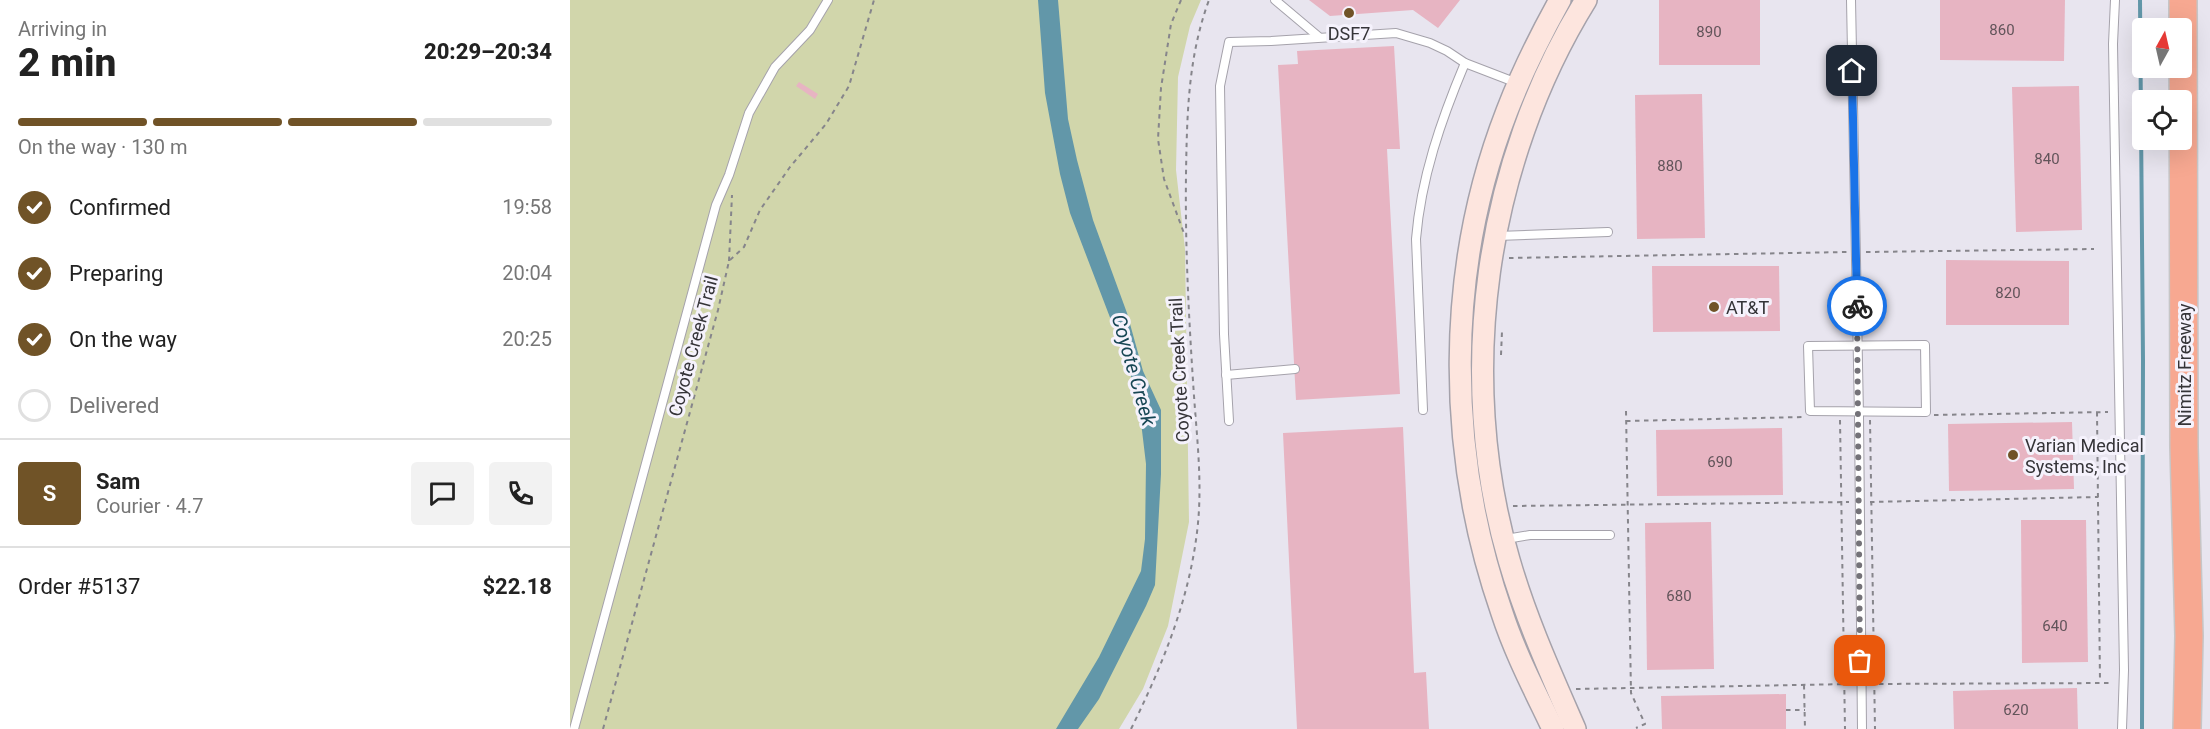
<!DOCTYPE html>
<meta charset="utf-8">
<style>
:root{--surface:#fff;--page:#f2f2f2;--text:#222;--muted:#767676;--line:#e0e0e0;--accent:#705327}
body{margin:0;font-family:Roboto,sans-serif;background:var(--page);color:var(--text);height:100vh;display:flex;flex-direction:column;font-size:22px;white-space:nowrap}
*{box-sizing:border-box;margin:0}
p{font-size:20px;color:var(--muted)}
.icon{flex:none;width:33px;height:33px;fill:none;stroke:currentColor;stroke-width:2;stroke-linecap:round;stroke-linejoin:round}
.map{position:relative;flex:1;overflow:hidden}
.details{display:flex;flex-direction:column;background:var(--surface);width:570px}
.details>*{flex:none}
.needle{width:39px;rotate:8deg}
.buttons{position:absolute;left:1562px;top:18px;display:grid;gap:12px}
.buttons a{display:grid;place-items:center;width:60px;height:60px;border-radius:6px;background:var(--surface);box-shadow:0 6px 24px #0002;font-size:30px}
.pin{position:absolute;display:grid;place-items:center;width:51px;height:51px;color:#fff;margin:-26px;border-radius:12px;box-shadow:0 3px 9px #0006}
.courier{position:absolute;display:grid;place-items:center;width:60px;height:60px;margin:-30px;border:4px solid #1a73e8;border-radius:50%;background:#fff;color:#222;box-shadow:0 2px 8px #0007}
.head em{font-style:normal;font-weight:800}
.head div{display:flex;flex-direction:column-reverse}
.head{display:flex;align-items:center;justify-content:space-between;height:102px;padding:0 18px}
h1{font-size:39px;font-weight:800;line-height:45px}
.bar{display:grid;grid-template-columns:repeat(4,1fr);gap:9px 6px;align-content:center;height:72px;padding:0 18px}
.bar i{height:8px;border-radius:4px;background:var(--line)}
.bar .current{background:var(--accent)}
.bar p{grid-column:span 4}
.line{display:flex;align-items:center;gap:15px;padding:0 18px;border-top:2px solid var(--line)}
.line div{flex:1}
.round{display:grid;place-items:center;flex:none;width:63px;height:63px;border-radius:6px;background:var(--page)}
ol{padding:0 18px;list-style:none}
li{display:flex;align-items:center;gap:18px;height:66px}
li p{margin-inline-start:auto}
li .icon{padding:6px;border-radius:50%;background:var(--accent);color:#fff;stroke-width:4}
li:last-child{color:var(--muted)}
li i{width:33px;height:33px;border:3px solid var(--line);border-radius:50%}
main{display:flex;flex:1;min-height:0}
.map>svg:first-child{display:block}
.green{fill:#d1d6ab}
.water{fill:#6297a9}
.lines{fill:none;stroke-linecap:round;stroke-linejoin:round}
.stream{stroke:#6297a9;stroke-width:4}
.building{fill:#e7b4c2}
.service-casing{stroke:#a5a2ab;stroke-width:10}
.secondary-casing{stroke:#a5a2ab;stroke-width:24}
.motorway-casing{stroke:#c6c6c7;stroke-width:30}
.path{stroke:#86858b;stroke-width:2;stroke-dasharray:4.5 4.5;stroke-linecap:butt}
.service{stroke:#fff;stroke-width:8}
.secondary{stroke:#fde5de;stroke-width:21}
.motorway{stroke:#f7a891;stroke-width:27}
.done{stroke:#747278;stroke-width:6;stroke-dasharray:0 10.8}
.route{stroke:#1a73e8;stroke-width:8}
.poi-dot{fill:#705327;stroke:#f5f2fc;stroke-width:2}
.labels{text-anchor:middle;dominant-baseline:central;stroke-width:6;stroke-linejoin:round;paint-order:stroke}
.number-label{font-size:15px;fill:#62545a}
.poi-label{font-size:18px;fill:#353438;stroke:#f5f2fc;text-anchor:start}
.street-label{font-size:18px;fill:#353438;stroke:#f5f2fc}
.water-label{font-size:20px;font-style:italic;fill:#174654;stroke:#f5f2fc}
</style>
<main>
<section class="details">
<div class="head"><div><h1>2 min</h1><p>Arriving in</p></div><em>20:29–20:34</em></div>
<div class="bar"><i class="current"></i><i class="current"></i><i class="current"></i><i></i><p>On the way · 130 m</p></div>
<ol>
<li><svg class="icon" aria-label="check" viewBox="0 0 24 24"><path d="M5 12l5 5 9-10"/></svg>Confirmed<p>19:58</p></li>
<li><svg class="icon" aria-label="check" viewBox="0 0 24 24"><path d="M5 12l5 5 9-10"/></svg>Preparing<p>20:04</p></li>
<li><svg class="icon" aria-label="check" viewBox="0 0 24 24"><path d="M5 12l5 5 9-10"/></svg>On the way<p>20:25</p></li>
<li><i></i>Delivered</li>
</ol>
<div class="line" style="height:108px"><b class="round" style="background:var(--accent);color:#fff">S</b><div><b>Sam</b><p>Courier · 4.7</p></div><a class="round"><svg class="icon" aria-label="chat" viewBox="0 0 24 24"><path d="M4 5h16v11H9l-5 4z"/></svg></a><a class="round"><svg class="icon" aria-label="phone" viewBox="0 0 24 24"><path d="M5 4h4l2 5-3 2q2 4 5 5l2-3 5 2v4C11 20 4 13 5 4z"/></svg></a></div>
<div class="line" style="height:78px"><div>Order #5137</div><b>$22.18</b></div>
</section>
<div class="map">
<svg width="1640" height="729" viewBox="0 0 1640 729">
<rect width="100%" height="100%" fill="#e8e5ef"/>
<g class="green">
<path d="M0,0H631L620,26L608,77L606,170L615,249L619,522L598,626L573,689L549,729H0Z"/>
<path d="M1001,0H1010L953,122L909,387L974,666L1002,729C995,721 986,713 981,705C976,694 972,682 967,671C956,646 945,622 937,595C873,401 894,176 1001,0Z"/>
</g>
<path class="water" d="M468,0H488L498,119L507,160L523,220L557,313L573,371L591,410V474L585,585L576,606L529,699L508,729H486L529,657L571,571L575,539L576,464L568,397L549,341L500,213L490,174L475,93Z"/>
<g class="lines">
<path class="stream" d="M1570,0L1573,360L1572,729"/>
</g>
<g class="building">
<path d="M739,0H890L868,28L843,10L760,16Z"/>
<rect x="1089" y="0" width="101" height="65"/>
<path d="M1370,0H1495L1494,61L1370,60Z"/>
<path d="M824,46L830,149H817L830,394L726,400L708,65L728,64L727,51Z"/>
<path d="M229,82L248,94L245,99L226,86Z"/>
<path d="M1509,86L1512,230L1446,232L1442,87Z"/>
<path d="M1132,94L1135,238L1067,239L1065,95Z"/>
<path d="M1376,260L1499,261V325H1376Z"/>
<path d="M1082,266H1209L1210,331L1083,332Z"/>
<path d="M1502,422L1504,489L1379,491L1378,424Z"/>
<path d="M833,427L844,673L856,672L859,729H727L713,433Z"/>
<path d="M1212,428L1213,495L1087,496L1086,430Z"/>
<path d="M1451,520H1516L1518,662L1452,663Z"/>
<path d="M1141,522L1144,669L1077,670L1075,523Z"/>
<path d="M1507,688L1508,729H1384L1383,691Z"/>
<path d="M1216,694V729H1092L1091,696Z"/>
</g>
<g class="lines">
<defs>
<g id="service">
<path d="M705,0L749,37"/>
<path d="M1281,0L1289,416L1292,729"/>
<path d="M1545,0L1543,44L1554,670L1552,729"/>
<path d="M927,236L1038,232"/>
<path d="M1355,345L1356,412L1240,411L1238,346Z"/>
<path d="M656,375L725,369"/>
<path d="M853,410L846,239C851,178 871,120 895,63"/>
<path d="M659,421L654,334L650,86L659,42L701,41L826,33L860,43L877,51L895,63L947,83"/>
<path d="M936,539L960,535H1040"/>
<path d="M4,729L146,205L159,175L179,113L205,67L240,30L258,0"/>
</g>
<g id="secondary">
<path d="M983,729C965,691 945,653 932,613C876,452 875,270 937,111C952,72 970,36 990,0"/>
<path d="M1005,729C981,674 956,619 939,560C885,376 915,163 1016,0"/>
</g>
<path id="motorway" d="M1613,0L1614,447L1619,636L1617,729"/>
</defs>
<use href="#service" class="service-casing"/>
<use href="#secondary" class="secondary-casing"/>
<use href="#motorway" class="motorway-casing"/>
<g class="path">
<path d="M611,0L601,24L591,88L588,139L594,179L615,236"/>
<path d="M1296,252L1524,249"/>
<path d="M939,258L1278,252"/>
<path d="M159,261L162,195"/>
<path d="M931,355L932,331"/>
<path d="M1056,411L1061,693L1075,724L1066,728"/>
<path d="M1527,412L1530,682"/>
<path d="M1364,415L1538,412"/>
<path d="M1270,420L1275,729"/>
<path d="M1300,420L1305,729"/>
<path d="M1056,421L1233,417"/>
<path d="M1300,502L1528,497"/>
<path d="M943,506L1279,502"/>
<path d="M1300,684L1543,683"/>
<path d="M1234,685L1235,729"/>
<path d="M1006,689L1282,684"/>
<path d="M1216,710H1235"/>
<path d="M33,729L148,310L159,261L174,247L190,210L220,167L256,124L279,86L304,0"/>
<path d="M561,729C593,664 621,596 628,523C632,481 627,438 624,396C619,322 615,248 616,174C617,114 618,57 639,0"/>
</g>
<use href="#service" class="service"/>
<use href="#secondary" class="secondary"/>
<use href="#motorway" class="motorway"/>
</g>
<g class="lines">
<path class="done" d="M1287,306L1290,661"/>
<path class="route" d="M1282,71L1287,306"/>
</g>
<g class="poi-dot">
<circle cx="779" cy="13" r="6"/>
<circle cx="1144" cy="307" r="6"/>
<circle cx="1443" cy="455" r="6"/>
</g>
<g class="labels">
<g class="number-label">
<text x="1432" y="30">860</text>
<text x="1139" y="32">890</text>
<text x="1477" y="159">840</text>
<text x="1100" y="166">880</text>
<text x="1438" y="293">820</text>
<text x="1150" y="462">690</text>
<text x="1109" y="596">680</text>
<text x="1485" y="626">640</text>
<text x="1446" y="710">620</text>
</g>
<g class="poi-label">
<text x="779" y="33" text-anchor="middle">DSF7</text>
<text x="1156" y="307">AT&amp;T</text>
<text x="1455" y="445">Varian Medical<tspan x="1455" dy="21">Systems, Inc</tspan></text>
</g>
<g class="street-label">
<text transform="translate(123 346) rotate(-75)">Coyote Creek Trail</text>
<text transform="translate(1614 365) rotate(-90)">Nimitz Freeway</text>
<text transform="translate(609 370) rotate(-93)">Coyote Creek Trail</text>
</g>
<g class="water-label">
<text transform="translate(564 370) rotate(74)">Coyote Creek</text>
</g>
</g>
</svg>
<div class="buttons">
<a><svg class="needle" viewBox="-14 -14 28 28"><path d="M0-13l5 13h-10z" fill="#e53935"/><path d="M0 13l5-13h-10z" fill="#767676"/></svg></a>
<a><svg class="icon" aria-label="locate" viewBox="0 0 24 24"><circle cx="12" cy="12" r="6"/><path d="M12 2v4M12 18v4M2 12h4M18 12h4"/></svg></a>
</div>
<div class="pin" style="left:1290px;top:661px;background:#ea580c"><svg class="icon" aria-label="bag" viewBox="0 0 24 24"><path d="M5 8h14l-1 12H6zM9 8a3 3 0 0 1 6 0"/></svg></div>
<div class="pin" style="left:1282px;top:71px;background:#1f2937"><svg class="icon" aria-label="home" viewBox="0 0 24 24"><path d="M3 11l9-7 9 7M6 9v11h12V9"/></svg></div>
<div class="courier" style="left:1287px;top:306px"><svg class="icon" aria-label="bike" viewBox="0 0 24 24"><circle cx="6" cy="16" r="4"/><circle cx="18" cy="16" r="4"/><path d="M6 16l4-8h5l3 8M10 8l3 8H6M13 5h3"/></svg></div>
</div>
</main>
